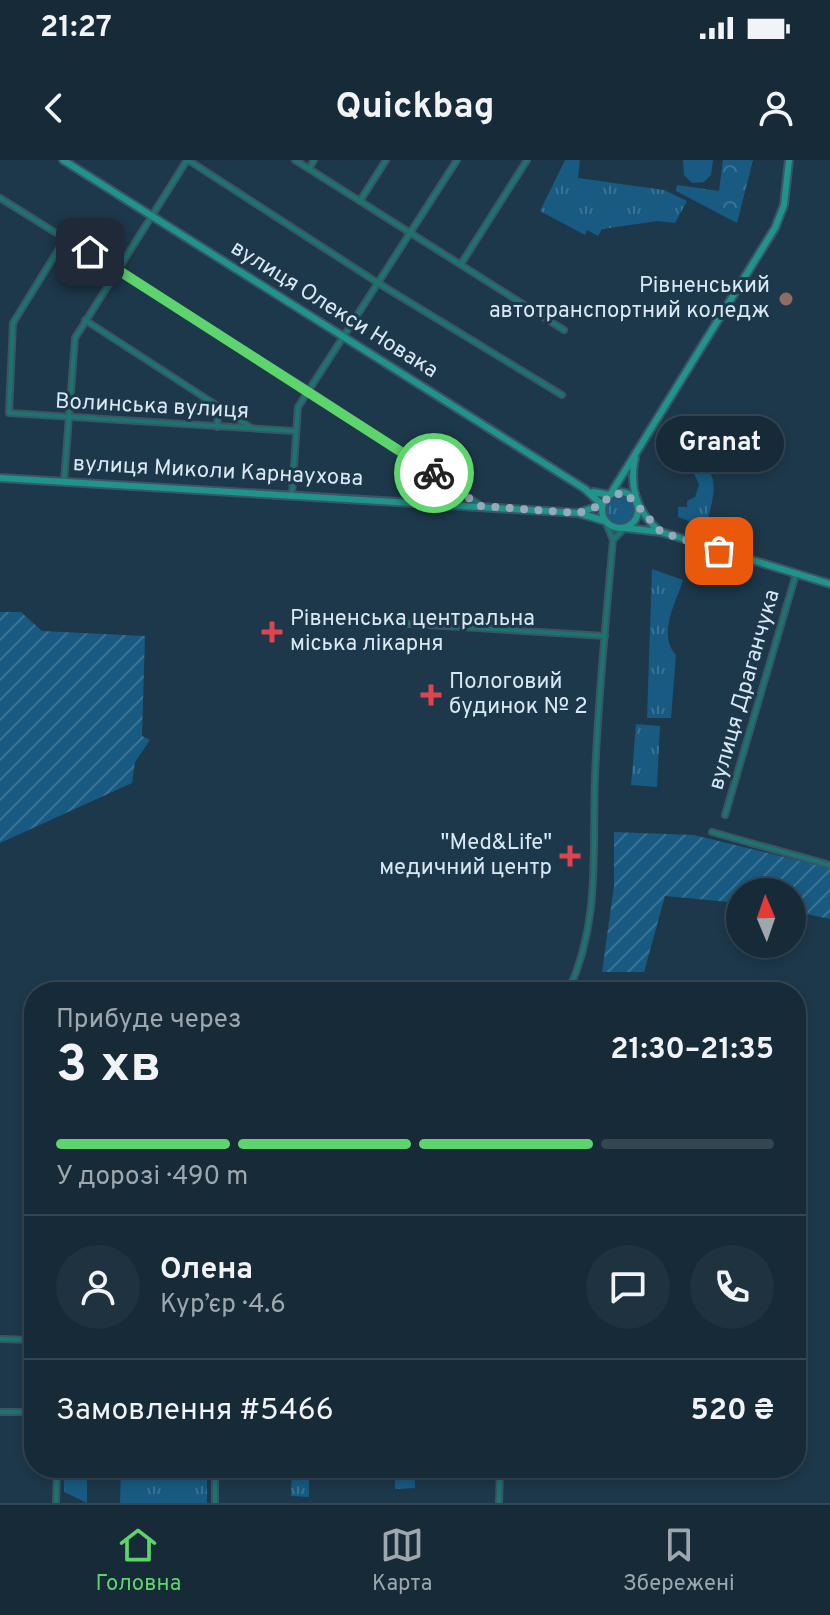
<!DOCTYPE html>
<html lang="uk">
<meta charset="utf-8">
<style>
:root{--surface:#162a38;--page:#1f3240;--text:#f1f3f6;--muted:#9ea7ae;--line:#354653;--accent:#5dd56c}
body{margin:0;font-family:Overpass,sans-serif;background:var(--page);color:var(--text);height:100vh;display:flex;flex-direction:column;font-size:30px;white-space:nowrap}
*{box-sizing:border-box;margin:0}
p{font-size:26px;color:var(--muted)}
.icon{flex:none;width:44px;height:44px;fill:none;stroke:currentColor;stroke-width:2;stroke-linecap:round;stroke-linejoin:round}
.map{position:relative;flex:1;overflow:hidden}
.details{position:absolute;left:24px;top:822px;width:782px;height:496px;display:flex;flex-direction:column;background:var(--surface);border-radius:32px;box-shadow:0 4px 12px #0003,0 0 0 2px var(--line)}
.details>*{flex:none}
.needle{width:52px;rotate:358deg}
.tools{position:absolute;left:726px;top:718px;display:grid;gap:16px}
.tools a{display:grid;place-items:center;width:80px;height:80px;border-radius:50%;background:var(--surface);box-shadow:0 4px 12px #0003,0 0 0 2px var(--line);font-size:40px}
.pin{position:absolute;display:grid;place-items:center;width:68px;height:68px;color:#fff;margin:-34px;border-radius:16px;box-shadow:0 4px 12px #0006}
.courier{position:absolute;display:grid;place-items:center;width:80px;height:80px;margin:-40px;border:6px solid #5dd56c;border-radius:50%;background:#fff;color:#222;box-shadow:0 2px 10px #0007}
.bubble{position:absolute;height:56px;border-radius:28px;background:var(--surface);box-shadow:0 4px 12px #0003,0 0 0 2px var(--line);font-size:26px;font-weight:700;line-height:56px;text-align:center}
.headline em{font-style:normal;font-weight:700}
.headline div{display:flex;flex-direction:column-reverse}
.headline{display:flex;align-items:center;justify-content:space-between;height:136px;padding:0 32px}
h1{font-size:52px;font-weight:700;line-height:60px}
.bar{display:grid;grid-template-columns:repeat(4,1fr);gap:12px 8px;align-content:center;height:96px;padding:0 32px}
.bar i{height:10px;border-radius:6px;background:var(--line)}
.bar .selected{background:var(--accent)}
.bar p{grid-column:span 4}
.line{display:flex;align-items:center;gap:20px;padding:0 32px;border-top:2px solid var(--line)}
.line div{flex:1}
.round{display:grid;place-items:center;flex:none;width:84px;height:84px;border-radius:42px;background:var(--page)}
.status{display:flex;justify-content:space-between;align-items:center;height:56px;padding:0 40px;background:var(--surface);direction:ltr}
.status svg{height:22px;fill:currentColor}
header{display:flex;justify-content:space-between;align-items:center;height:104px;padding:0 32px;background:var(--surface);font-size:36px;font-weight:700}
.menu{display:flex;justify-content:space-around;align-items:center;height:112px;border-top:2px solid var(--line);background:var(--surface);font-size:22px;color:var(--muted)}
.menu a{display:grid;justify-items:center;gap:4px}
.menu .selected{color:var(--accent)}
.map>svg:first-child{display:block}
.grass{fill:url(#grass-tufts)}
.forest{fill:url(#forest-crowns)}
.garden{fill:url(#garden-furrows)}
.pitch{fill:#185a81}
.lines{fill:none;stroke-linecap:round;stroke-linejoin:round}
.minor-casing{stroke:#3b5466;stroke-width:8}
.secondary-casing{stroke:#3b5466;stroke-width:10}
.minor{stroke:#1b756e;stroke-width:4}
.secondary{stroke:#1f948b;stroke-width:6}
.done{stroke:#97aab9;stroke-width:8;stroke-dasharray:0 14.4}
.route{stroke:#5dd56c;stroke-width:10}
.education-dot{fill:#8d6e63;stroke:#1d384b;stroke-width:3}
.health-dot{fill:#e0444e;stroke:#1d384b;stroke-width:3}
.labels{text-anchor:middle;dominant-baseline:central;stroke-width:6;stroke-linejoin:round;paint-order:stroke}
.poi-label{font-size:22px;fill:#d8e8f4;stroke:#1d384b;text-anchor:end}
.street-label{font-size:22px;fill:#d8e8f4;stroke:#1d384b}
</style>
<div class="status"><b>21:27</b><svg viewBox="0 0 49 12"><path d="M0 12V9h3v3zM5 12V6h3v6zM10 12V3h3v9zM15 12V0h3v12zM26 1h20v11H26zM47 4h2v5h-2z"/></svg></div>
<header><svg class="icon" aria-label="back" viewBox="0 0 24 24"><path d="M15 5l-7 7 7 7"/></svg>Quickbag<svg class="icon" aria-label="person" viewBox="0 0 24 24"><circle cx="12" cy="8" r="4"/><path d="M4 21q1-7 8-7t8 7"/></svg></header>
<div class="map">
<svg width="830" height="1343" viewBox="0 0 830 1343">
<defs>
<pattern id="grass-tufts" width="24" height="20" patternUnits="userSpaceOnUse" patternTransform="scale(2)"><rect width="24" height="20" fill="#185a81"/><path d="M3 7l-1-3M5 7V3M7 7l1-3M15 17l-1-3M17 17v-4M19 17l1-3" fill="none" stroke="#397293"/></pattern>
<pattern id="forest-crowns" width="20" height="18" patternUnits="userSpaceOnUse" patternTransform="scale(2)"><rect width="20" height="18" fill="#185a81"/><path d="M2 6a3 3 0 1 1 6 0M12 15a3 3 0 1 1 6 0" fill="none" stroke="#397293"/></pattern>
<pattern id="garden-furrows" width="10" height="10" patternUnits="userSpaceOnUse" patternTransform="scale(2)"><rect width="10" height="10" fill="#185a81"/><path d="M-1 1l2-2M0 10L10 0M9 11l2-2" fill="none" stroke="#397293"/></pattern>
</defs>
<rect width="100%" height="100%" fill="#1d384b"/>
<g class="grass">
<path d="M565,0H580L578,18L664,30L687,41L675,63L658,61L602,69L598,76L587,70L585,75L540,51Z"/>
<path d="M670,280C716,309 722,314 705,367L678,357V347H687V341L695,337L699,325L694,313L682,310L681,305L672,310L662,302Z"/>
<circle cx="620" cy="350" r="15"/>
<path d="M652,409L683,420C676,443 657,474 676,495L671,558H647Z"/>
<path d="M636,564L660,566L657,627L631,625Z"/>
<path d="M64,1308H87V1343L64,1332Z"/>
<path d="M121,1308H207V1343H120Z"/>
<path d="M292,1308H309V1337L291,1336Z"/>
<path d="M395,1308H414L415,1328L395,1329Z"/>
</g>
<path class="forest" d="M723,0H753L737,63L676,31L677,25L719,31Z"/>
<g class="garden">
<path d="M0,452H21L42,471L145,476L142,576L150,580L135,602L132,623L0,683Z"/>
<path d="M614,672L694,675L830,708V759L792,751V732H740V743L665,736L644,812H602L614,726Z"/>
</g>
<path class="pitch" d="M683,0H713L711,15L704,22L692,23L684,15Z"/>
<g class="lines">
<defs>
<g id="minor">
<path d="M188,0L378,123L562,235"/>
<path d="M295,0L564,170"/>
<path d="M309,9L314,0"/>
<path d="M0,38L308,230L480,345"/>
<path d="M360,41L386,0"/>
<path d="M66,77L13,163L9,253L294,271"/>
<path d="M461,104L527,0"/>
<path d="M85,160L250,267"/>
<path d="M217,267L219,246"/>
<path d="M64,321L75,178L187,0"/>
<path d="M292,334L298,247L457,0"/>
<path d="M613,380L625,368"/>
<path d="M379,462L605,476"/>
<path d="M725,655L796,414"/>
<path d="M712,672L830,705"/>
<path d="M568,832C601,760 592,694 595,617C598,538 606,459 613,380L605,361"/>
<path d="M0,1179L34,1180"/>
<path d="M0,1252H34"/>
<path d="M215,1308V1343"/>
<path d="M56,1343L57,1308"/>
<path d="M499,1343L500,1308"/>
</g>
<g id="secondary">
<path d="M63,0L585,329L602,345L578,353"/>
<path d="M635,298C629,327 636,350 658,370"/>
<path d="M0,318L578,353L605,361"/>
<circle cx="620" cy="350" r="18"/>
<path d="M593,332L610,335L775,68L784,45L789,0"/>
<path d="M625,368L661,372L830,424"/>
</g>
</defs>
<use href="#minor" class="minor-casing"/>
<use href="#secondary" class="secondary-casing"/>
<use href="#minor" class="minor"/>
<use href="#secondary" class="secondary"/>
</g>
<g class="lines">
<path class="done" d="M434,313L480,346L578,353L602,345L610,335L626,333L661,372L719,391"/>
<path class="route" d="M90,92L434,313"/>
</g>
<circle class="education-dot" cx="786" cy="139" r="8"/>
<g class="health-dot">
<path d="M268 460h8v8h8v8h-8v8h-8v-8h-8v-8h8z"/>
<path d="M427 523h8v8h8v8h-8v8h-8v-8h-8v-8h8z"/>
<path d="M566 684h8v8h8v8h-8v8h-8v-8h-8v-8h8z"/>
</g>
<g class="labels">
<g class="poi-label">
<text x="770" y="126">Рівненський<tspan x="770" dy="25">автотранспортний коледж</tspan></text>
<text x="290" y="459" text-anchor="start">Рівненська центральна<tspan x="290" dy="25">міська лікарня</tspan></text>
<text x="449" y="522" text-anchor="start">Пологовий<tspan x="449" dy="25">будинок № 2</tspan></text>
<text x="552" y="683">"Med&amp;Life"<tspan x="552" dy="25">медичний центр</tspan></text>
</g>
<g class="street-label">
<text transform="translate(334 150) rotate(32)">вулиця Олекси Новака</text>
<text transform="translate(152 247) rotate(3)">Волинська вулиця</text>
<text transform="translate(218 312) rotate(3)">вулиця Миколи Карнаухова</text>
<text transform="translate(745 530) rotate(-74)">вулиця Драганчука</text>
</g>
</g>
</svg>
<div class="tools">
<a><svg class="needle" viewBox="-14 -14 28 28"><path d="M0-13l5 13h-10z" fill="#e53935"/><path d="M0 13l5-13h-10z" fill="#9ea7ae"/></svg></a>
</div>
<div class="pin" style="left:719px;top:391px;background:#ea580c"><svg class="icon" aria-label="bag" viewBox="0 0 24 24"><path d="M5 8h14l-1 12H6zM9 8a3 3 0 0 1 6 0"/></svg></div>
<div class="pin" style="left:90px;top:92px;background:#1f2937"><svg class="icon" aria-label="home" viewBox="0 0 24 24"><path d="M3 11l9-7 9 7M6 9v11h12V9"/></svg></div>
<div class="courier" style="left:434px;top:313px"><svg class="icon" aria-label="bike" viewBox="0 0 24 24"><circle cx="6" cy="16" r="4"/><circle cx="18" cy="16" r="4"/><path d="M6 16l4-8h5l3 8M10 8l3 8H6M13 5h3"/></svg></div>
<div class="bubble" style="left:656px;top:256px;width:128px">Granat</div>
<section class="details">
<div class="headline"><div><h1>3 хв</h1><p>Прибуде через</p></div><em>21:30–21:35</em></div>
<div class="bar"><i class="selected"></i><i class="selected"></i><i class="selected"></i><i></i><p>У дорозі · 490 m</p></div>
<div class="line" style="height:144px"><a class="round"><svg class="icon" aria-label="person" viewBox="0 0 24 24"><circle cx="12" cy="8" r="4"/><path d="M4 21q1-7 8-7t8 7"/></svg></a><div><b>Олена</b><p>Кур’єр · 4.6</p></div><a class="round"><svg class="icon" aria-label="chat" viewBox="0 0 24 24"><path d="M4 5h16v11H9l-5 4z"/></svg></a><a class="round"><svg class="icon" aria-label="phone" viewBox="0 0 24 24"><path d="M5 4h4l2 5-3 2q2 4 5 5l2-3 5 2v4C11 20 4 13 5 4z"/></svg></a></div>
<div class="line" style="height:104px"><div>Замовлення #5466</div><b>520 ₴</b></div>
</section>
</div>
<nav class="menu">
<a class="selected"><svg class="icon" aria-label="home" viewBox="0 0 24 24"><path d="M3 11l9-7 9 7M6 9v11h12V9"/></svg>Головна</a>
<a><svg class="icon" aria-label="map" viewBox="0 0 24 24"><path d="M3 6l6-2 6 2 6-2v14l-6 2-6-2-6 2zM9 4v14M15 6v14"/></svg>Карта</a>
<a><svg class="icon" aria-label="saved" viewBox="0 0 24 24"><path d="M7 4h10v16l-5-4-5 4z"/></svg>Збережені</a>
</nav>
